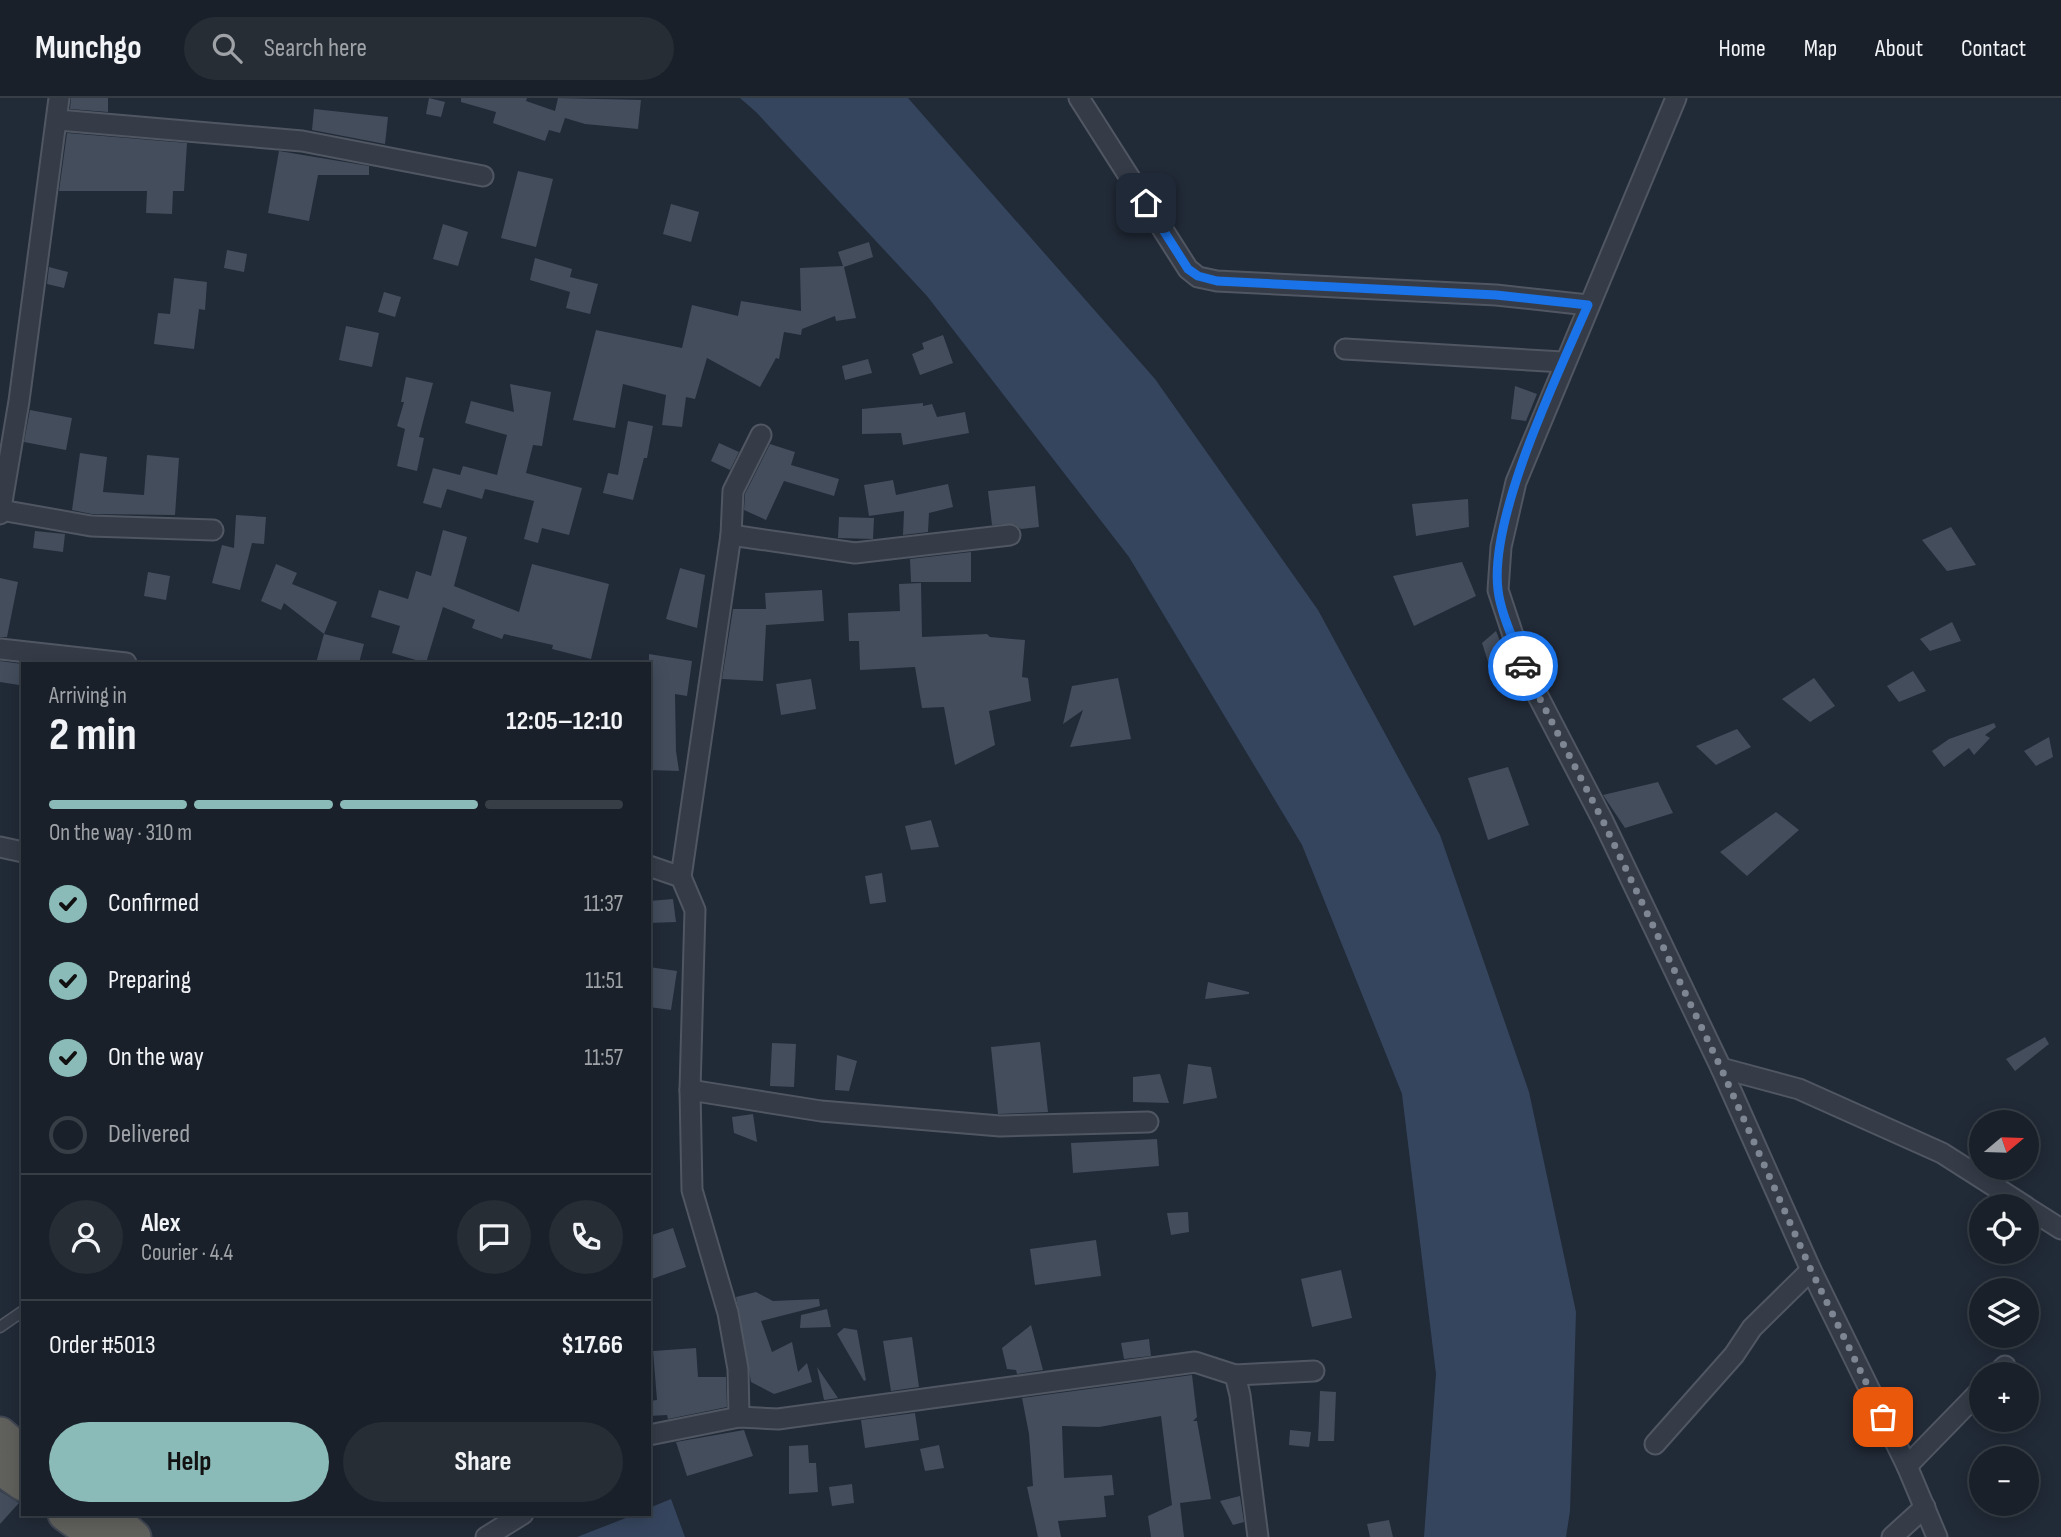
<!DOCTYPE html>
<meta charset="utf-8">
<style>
:root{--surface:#192029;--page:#262d35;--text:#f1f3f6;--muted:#9fa3a8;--line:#373e46;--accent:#8bbbb9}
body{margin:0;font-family:"Sofia Sans Condensed",sans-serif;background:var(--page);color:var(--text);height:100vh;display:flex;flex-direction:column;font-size:26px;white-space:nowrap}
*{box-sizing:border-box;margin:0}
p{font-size:23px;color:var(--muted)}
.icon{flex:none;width:38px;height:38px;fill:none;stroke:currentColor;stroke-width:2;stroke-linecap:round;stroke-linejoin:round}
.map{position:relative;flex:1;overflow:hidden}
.sheet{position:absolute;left:21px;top:564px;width:630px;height:854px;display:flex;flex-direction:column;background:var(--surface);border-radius:0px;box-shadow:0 4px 18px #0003,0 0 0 2px var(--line)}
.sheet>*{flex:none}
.needle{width:46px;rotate:71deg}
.fabs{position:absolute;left:1969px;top:1012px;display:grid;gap:14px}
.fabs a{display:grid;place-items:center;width:70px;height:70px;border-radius:50%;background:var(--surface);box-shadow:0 4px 18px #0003,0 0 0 2px var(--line);font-size:35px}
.pin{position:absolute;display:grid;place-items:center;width:60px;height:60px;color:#fff;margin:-30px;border-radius:14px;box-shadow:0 4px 10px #0006}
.courier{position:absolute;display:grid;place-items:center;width:70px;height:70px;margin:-35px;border:5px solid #1a73e8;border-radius:50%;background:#fff;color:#222;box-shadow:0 2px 9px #0007}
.overview em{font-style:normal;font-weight:700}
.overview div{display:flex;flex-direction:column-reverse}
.overview{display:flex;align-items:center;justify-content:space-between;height:119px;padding:0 28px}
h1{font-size:46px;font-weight:700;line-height:52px}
.bar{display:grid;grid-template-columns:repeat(4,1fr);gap:10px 7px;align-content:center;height:84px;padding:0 28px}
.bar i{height:9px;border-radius:5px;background:var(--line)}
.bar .active{background:var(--accent)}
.bar p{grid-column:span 4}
.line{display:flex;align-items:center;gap:18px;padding:0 28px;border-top:2px solid var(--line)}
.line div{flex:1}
.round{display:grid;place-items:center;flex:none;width:74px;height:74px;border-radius:37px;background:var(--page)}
ol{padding:0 28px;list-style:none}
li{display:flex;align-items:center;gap:21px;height:77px}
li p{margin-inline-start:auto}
li .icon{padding:7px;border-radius:50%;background:var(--accent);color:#111;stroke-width:4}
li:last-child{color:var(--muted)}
li i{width:38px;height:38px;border:4px solid var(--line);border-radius:50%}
.primary-button{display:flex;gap:14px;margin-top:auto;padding:14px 28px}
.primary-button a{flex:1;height:80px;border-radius:42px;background:var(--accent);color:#111;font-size:28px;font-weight:700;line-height:80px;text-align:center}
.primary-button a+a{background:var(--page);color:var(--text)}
header{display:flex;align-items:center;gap:42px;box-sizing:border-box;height:98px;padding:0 35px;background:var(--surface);border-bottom:2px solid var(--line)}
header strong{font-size:33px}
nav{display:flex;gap:38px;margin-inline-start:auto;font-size:24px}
.search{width:490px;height:63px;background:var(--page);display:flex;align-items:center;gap:18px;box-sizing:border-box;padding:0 24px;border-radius:38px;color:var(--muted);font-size:26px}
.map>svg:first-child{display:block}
.water{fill:#36455e}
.building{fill:#434d5c}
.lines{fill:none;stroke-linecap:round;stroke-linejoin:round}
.service-casing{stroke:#505763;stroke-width:13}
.minor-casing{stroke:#505763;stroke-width:23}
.trunk-casing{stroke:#404753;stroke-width:37}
.service{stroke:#353c48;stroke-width:10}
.minor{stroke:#353c48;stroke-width:19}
.trunk{stroke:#60605d;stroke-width:33}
.done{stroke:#7e8693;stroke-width:7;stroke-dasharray:0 12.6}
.route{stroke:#1a73e8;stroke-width:9}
</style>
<header>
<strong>Munchgo</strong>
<div class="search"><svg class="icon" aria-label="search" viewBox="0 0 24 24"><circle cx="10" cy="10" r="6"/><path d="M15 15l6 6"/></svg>Search here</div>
<nav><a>Home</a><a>Map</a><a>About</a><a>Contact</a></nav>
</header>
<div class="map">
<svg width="2061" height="1439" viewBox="0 0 2061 1439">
<rect width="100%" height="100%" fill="#212a37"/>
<g class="water">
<path d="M740,0H908L1155,281L1318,512L1440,737L1529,994L1576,1214L1570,1413L1566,1439H1424L1436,1276L1402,996L1302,747L1129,459L927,198L756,14Z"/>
<path d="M671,1401L685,1439H577L636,1416H649V1410Z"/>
</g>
<g class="building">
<path d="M71,0H108V14L70,11Z"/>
<path d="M429,0L445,4L441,19L426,16Z"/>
<path d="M461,0H527L526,3L555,13L558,0L641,2L638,31L585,26L565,20L560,35L549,32L545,43L493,25L496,14L461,4Z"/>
<path d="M314,11L388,19L385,46L312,32Z"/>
<path d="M67,35L187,45L184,93H173L172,116L146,115L147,93H59Z"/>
<path d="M279,53L369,68V77H318L309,123L268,115Z"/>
<path d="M518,73L553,81L536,149L501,140Z"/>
<path d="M671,106L699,114L691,144L663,136Z"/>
<path d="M443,126L468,134L458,168L433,161Z"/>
<path d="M869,144L873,159L844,169L856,220L836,223L835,218L802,231L801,237L784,234L779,261L776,260L760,289L707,260L695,301L686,299L682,329L662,327L666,297L623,286L615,330L573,322L596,232L682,250L692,207L738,218L741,203L801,213L800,170L843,168L838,154Z"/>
<path d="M227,152L247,156L244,174L224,170Z"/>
<path d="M535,160L572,171L570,179L598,186L590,216L566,210L570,194L530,182Z"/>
<path d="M49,169L68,174L64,190L47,186Z"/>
<path d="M174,180L207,184L205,212L199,211L194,251L154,246L158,215L170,216Z"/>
<path d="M384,194L401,199L395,219L378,214Z"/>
<path d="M346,228L379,235L372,269L339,262Z"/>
<path d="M943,237L953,265L920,277L912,256L924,251L922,245Z"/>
<path d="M868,261L872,275L845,282L842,268Z"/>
<path d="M406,279L433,285L419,339L424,340L417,373L397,368L405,331L397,328L404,304H401Z"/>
<path d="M510,286L551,294L542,348L533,347L526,375L582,390L569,437L542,430L538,445L524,441L534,403L485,391L482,401L447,391L441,410L423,405L433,370L460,377L463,368L497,377L507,337L465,325L471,303L514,314Z"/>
<path d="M1515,288L1537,296L1526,323L1511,321Z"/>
<path d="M923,305V308L932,306L937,319L965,314L969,335L903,347L901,335L862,336V311Z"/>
<path d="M30,312L72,320L66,352L24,344Z"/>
<path d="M628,323L653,328L647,360H644L633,402L603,395L608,375L618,377Z"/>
<path d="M719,345L739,354L730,372L711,363Z"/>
<path d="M770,346L795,354L791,367L839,381L834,398L784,383L766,422L744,412L745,396Z"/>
<path d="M80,355L107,359L103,394L144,397L147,357L179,360L175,417L92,416L72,412Z"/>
<path d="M893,382L896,397L948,386L953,409L929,415L928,434L903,437L904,413L869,418L864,387Z"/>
<path d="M1035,388L1039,429L1021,431L1014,426L992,427L988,393Z"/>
<path d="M1468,401L1469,429L1416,438L1412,406Z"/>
<path d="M236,417L266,419L264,446L252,445L240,492L212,485L222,447L234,450Z"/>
<path d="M839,419L874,420L873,441L838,440Z"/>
<path d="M1951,429L1976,467L1947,473L1922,442Z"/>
<path d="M443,432L467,439L454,488L519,514L532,466L609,486L591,561L552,551L553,547L504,536L502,541L472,530L475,522L443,509L426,565L392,555L400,528L371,519L379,492L408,501L416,473L431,478Z"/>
<path d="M35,433L65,436L63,454L33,450Z"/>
<path d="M971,454V484H911L910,461Z"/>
<path d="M1462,464L1476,498L1414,528L1393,478Z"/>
<path d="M276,466L297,475L292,486L337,504L324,536L284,505L281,512L261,503Z"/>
<path d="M680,470L705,477L697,530L666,521Z"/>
<path d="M148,474L170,478L166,502L144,498Z"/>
<path d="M0,480L18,484L7,539H0Z"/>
<path d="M921,485L922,539L987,536L990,539L1025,542L1022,579L1028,580L1031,603L989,613L995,647L955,667L944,609L922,610L915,569L860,572L859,543H849L848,515L900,513L899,486Z"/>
<path d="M822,492L824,523L766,527L763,583L722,581L733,511H766L765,495Z"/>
<path d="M1952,524L1961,543L1930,553L1920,541Z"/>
<path d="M1496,533L1514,578L1494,582L1482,545Z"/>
<path d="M324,536L364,546L359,565H316Z"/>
<path d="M649,556L692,563L687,598L675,596L676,653L679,673L649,672Z"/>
<path d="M0,563L22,566L19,587L0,584Z"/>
<path d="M1913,573L1926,593L1899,604L1887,588Z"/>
<path d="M1118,580L1131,641L1070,649L1083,612L1063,626L1072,588Z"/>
<path d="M1814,580L1835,608L1810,624L1782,601Z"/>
<path d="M811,581L816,611L781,617L776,586Z"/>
<path d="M1994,625L1996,629L1985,637L1990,640L1974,657L1969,650L1944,669L1932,653L1949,641Z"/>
<path d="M1737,631L1751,649L1716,667L1696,648Z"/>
<path d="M2049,639L2053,659L2036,668L2024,653Z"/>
<path d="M1508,669L1529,727L1488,742L1468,680Z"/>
<path d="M1658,684L1673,715L1625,730L1603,697Z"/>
<path d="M1776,714L1799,732L1747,778L1720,754Z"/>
<path d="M931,722L939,749L911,752L905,728Z"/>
<path d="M882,775L886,804L870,806L865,778Z"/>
<path d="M673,801L676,824L649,825V803Z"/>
<path d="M649,869L677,873L671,912L649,909Z"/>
<path d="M1208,884L1249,894V896L1205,901Z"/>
<path d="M2045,939L2049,946L2015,973L2006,961Z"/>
<path d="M1040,944L1048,1014L998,1016L991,949Z"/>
<path d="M772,945L796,946L794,989L770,988Z"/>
<path d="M837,957L857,963L849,993L835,992Z"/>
<path d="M1188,966L1211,969L1217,1000L1183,1006Z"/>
<path d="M1160,976L1169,1005L1133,1004V979Z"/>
<path d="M753,1016L757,1044L734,1035L732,1019Z"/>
<path d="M1157,1041L1159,1068L1073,1075L1071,1045Z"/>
<path d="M1188,1114L1189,1134L1171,1137L1167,1115Z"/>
<path d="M673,1130L686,1169L649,1182V1138Z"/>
<path d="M1096,1142L1101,1178L1035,1187L1030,1151Z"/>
<path d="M1341,1172L1352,1220L1312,1229L1301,1181Z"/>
<path d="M756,1194L773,1203L819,1201L820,1208L761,1223L772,1254L792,1244L798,1274L807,1265L812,1284L774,1296L751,1284L736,1199Z"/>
<path d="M827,1211L831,1229L800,1230L801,1217Z"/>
<path d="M1031,1227L1043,1272L1017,1276L1016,1272L1007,1271L1002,1250Z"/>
<path d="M844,1230L857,1232L866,1282L864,1283L837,1236Z"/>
<path d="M912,1239L919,1289L891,1293L883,1243Z"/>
<path d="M1149,1241L1151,1258L1124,1261L1121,1245Z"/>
<path d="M696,1250L698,1279H726L727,1309L668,1321L667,1317L649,1318V1303L657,1302L653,1253Z"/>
<path d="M817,1269L838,1300L824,1302Z"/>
<path d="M1192,1277L1197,1319L1193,1323H1197L1211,1401L1180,1405L1184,1439H1151L1148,1418L1172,1407L1161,1318L1099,1329L1062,1328L1064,1380L1112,1377L1114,1397L1104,1398L1106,1419L1058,1423L1061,1439H1038L1027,1389L1033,1388L1029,1336L1022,1300Z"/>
<path d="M1320,1293L1336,1294L1334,1343H1318Z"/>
<path d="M915,1315L919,1342L865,1350L861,1322Z"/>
<path d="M744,1332L753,1358L687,1378L676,1344Z"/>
<path d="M1290,1332L1311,1334L1309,1349L1289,1347Z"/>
<path d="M808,1347L809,1365H816L818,1394L789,1396V1348Z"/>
<path d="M939,1347L944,1370L925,1373L920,1351Z"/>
<path d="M852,1386L854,1405L832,1408L829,1389Z"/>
<path d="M0,1393L19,1405L0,1426Z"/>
<path d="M1240,1398L1244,1424L1233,1427L1220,1403Z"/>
<path d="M1389,1422L1393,1439H1370L1367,1426Z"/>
</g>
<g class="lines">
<defs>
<path id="service" d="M0,1229L23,1213"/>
<g id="minor">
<path d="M1079,0L1188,171L1198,179L1217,183L1496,197L1588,207"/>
<path d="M1676,0L1516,384L1501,449L1498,492L1525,573L1603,723L1721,970L1811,1172L1907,1368L1937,1439"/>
<path d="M58,22L302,43L483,78"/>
<path d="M1345,251L1563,264"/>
<path d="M1,412L91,428L213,432"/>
<path d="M0,416L19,303L59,0"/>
<path d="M731,437L855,455L1010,437"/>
<path d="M0,551L126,565"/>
<path d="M0,749L23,754"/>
<path d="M649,768L681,779L695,812L690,992L692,1092L728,1215L738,1271L739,1319"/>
<path d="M681,779L731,437L733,393L761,337"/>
<path d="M1721,970L1799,991L1942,1055L2025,1108"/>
<path d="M690,992L821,1013L1000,1028L1148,1024"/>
<path d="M2026,1109L2061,1131"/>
<path d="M1997,1276L2005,1268"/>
<path d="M1235,1277L1314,1273"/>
<path d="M649,1337L739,1319L778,1321L1195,1264L1235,1277L1240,1297L1258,1439"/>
<path d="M1655,1346L1734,1257L1752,1230L1811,1172"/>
<path d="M1907,1368L1981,1292"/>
<path d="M486,1439L523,1416"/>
<path d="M1892,1439L1925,1409"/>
</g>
<g id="trunk">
<path d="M0,1336L23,1356"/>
<path d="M0,1370L23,1386"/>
<path d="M65,1416L97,1439"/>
<path d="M108,1416L134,1439"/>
</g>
</defs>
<use href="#service" class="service-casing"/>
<use href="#minor" class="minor-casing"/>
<use href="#trunk" class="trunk-casing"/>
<use href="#service" class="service"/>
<use href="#minor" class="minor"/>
<use href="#trunk" class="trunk"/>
</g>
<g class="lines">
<path class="done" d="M1523,568L1603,723L1721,970L1811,1172L1883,1319"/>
<path class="route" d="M1146,105L1188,171L1198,178L1217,183L1496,197L1588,207C1558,276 1489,418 1498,492C1501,517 1515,544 1523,568"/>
</g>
</svg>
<div class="fabs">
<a><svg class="needle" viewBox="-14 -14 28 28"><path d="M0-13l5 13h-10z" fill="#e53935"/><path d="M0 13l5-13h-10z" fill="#9fa3a8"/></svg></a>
<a><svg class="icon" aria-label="locate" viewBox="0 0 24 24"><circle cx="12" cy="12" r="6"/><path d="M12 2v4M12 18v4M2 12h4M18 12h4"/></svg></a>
<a><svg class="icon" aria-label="layers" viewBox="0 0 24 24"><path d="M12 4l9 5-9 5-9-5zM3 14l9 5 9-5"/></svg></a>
<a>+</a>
<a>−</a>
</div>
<div class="pin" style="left:1883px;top:1319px;background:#ea580c"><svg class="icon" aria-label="bag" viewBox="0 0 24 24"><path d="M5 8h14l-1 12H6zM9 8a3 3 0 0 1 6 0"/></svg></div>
<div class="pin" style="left:1146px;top:105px;background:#1f2937"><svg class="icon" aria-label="home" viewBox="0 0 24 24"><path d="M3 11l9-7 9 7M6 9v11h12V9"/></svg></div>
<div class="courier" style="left:1523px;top:568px"><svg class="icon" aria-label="car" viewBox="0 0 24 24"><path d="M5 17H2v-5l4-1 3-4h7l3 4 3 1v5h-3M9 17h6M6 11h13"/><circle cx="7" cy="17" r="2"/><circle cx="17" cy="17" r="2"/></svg></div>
<section class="sheet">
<div class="overview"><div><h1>2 min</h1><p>Arriving in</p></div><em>12:05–12:10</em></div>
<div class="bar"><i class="active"></i><i class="active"></i><i class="active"></i><i></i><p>On the way · 310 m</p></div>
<ol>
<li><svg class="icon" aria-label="check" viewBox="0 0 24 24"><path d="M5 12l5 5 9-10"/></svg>Confirmed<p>11:37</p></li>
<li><svg class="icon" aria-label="check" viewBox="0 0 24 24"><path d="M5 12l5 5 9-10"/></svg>Preparing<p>11:51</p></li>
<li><svg class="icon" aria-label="check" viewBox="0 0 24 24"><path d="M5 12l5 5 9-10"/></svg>On the way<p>11:57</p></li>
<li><i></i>Delivered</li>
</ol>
<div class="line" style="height:126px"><a class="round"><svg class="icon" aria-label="person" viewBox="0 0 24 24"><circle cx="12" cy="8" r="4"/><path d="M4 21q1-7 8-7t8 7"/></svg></a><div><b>Alex</b><p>Courier · 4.4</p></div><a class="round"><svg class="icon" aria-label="chat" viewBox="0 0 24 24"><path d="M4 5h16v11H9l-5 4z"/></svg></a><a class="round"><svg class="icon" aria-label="phone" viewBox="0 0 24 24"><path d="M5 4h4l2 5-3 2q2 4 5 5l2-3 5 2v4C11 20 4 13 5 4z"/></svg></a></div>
<div class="line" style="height:91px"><div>Order #5013</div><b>$17.66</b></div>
<div class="primary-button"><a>Help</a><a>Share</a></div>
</section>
</div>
